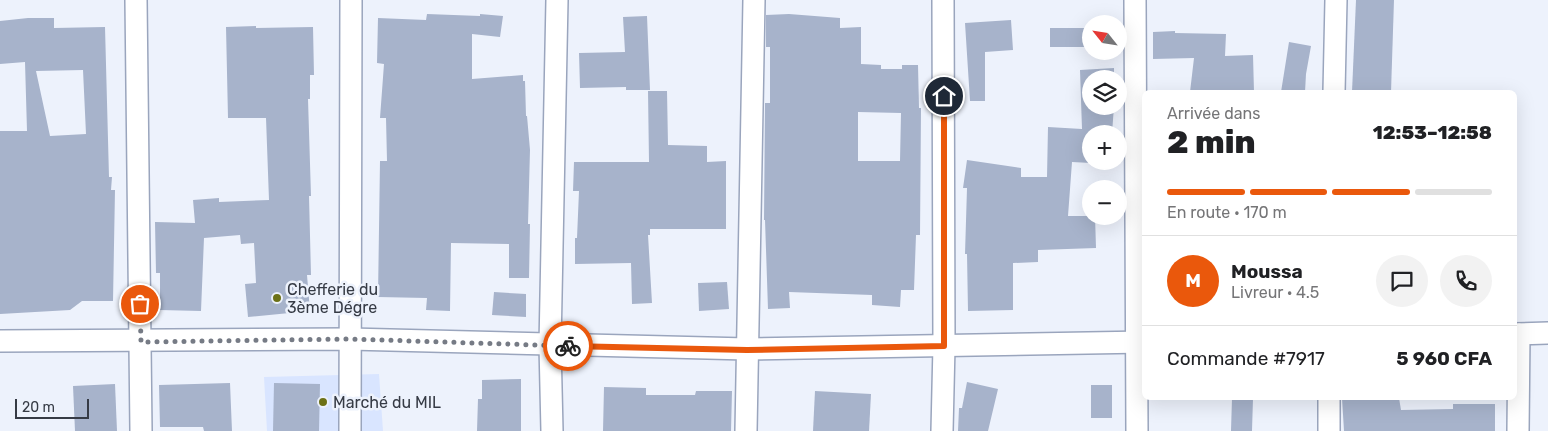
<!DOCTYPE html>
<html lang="fr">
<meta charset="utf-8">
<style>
:root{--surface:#fff;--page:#f2f2f2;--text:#202124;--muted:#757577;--line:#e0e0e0;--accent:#ea580c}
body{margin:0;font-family:Rubik,sans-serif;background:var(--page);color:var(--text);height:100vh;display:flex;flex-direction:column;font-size:19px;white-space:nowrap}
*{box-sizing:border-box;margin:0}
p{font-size:16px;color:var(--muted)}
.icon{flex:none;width:28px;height:28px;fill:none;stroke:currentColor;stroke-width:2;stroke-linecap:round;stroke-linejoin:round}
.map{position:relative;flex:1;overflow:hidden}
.details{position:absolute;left:1142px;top:90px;width:375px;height:310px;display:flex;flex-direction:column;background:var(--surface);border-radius:8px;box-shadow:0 5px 20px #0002}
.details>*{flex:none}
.needle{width:32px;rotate:300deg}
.buttons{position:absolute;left:1082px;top:15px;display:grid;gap:10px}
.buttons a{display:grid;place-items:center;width:45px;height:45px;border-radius:50%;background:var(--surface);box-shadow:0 5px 20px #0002;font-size:25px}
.scale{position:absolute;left:15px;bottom:12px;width:74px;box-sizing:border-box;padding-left:5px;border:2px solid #363b45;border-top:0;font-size:14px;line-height:18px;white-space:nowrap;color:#363b45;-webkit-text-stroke:4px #edf2fc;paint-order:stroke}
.pin{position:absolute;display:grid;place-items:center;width:42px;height:42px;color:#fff;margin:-21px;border:2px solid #fff;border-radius:50%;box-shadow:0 1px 5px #0007}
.courier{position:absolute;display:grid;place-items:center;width:50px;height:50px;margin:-25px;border:4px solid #ea580c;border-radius:50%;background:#fff;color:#222;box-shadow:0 1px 6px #0007}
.overview em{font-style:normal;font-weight:800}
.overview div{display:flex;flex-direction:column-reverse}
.overview{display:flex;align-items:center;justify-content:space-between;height:85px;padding:0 25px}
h1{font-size:32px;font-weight:800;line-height:38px}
.bar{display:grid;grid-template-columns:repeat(4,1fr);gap:8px 5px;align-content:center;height:60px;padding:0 25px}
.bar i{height:6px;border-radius:4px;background:var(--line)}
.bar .selected{background:var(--accent)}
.bar p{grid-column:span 4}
.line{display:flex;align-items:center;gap:12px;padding:0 25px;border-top:1px solid var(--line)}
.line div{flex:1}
.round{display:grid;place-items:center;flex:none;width:52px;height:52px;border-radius:26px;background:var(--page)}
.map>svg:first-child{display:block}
.built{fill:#d9e5ff}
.building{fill:#a7b3cb;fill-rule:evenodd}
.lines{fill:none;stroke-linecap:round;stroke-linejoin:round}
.street-casing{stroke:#9aa5bd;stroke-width:24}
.street{stroke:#fff;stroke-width:21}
.done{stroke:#767b85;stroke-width:5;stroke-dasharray:0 9}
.route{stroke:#ea580c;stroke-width:6}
.poi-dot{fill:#6c7117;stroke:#edf2fc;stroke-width:2}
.labels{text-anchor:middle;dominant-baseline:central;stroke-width:5;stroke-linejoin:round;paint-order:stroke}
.poi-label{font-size:16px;fill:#363b45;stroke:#edf2fc;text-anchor:start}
</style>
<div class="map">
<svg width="1548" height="431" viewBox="0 0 1548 431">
<rect width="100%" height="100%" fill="#edf2fc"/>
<path class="built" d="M379,374L383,431H267L264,377Z"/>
<g class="building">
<path d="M1356,0H1394L1391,92H1352Z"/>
<path d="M427,14L480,16V14L503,16L500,37L472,34V79L523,75V81H525L526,116H527L530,150L528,224H530L529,278H509V244L451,243L450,311L426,310L427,298L378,297L380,161H387L386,118H380L384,64L377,63L378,18L426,20Z"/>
<path d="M789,14L840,18V28L861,27V64L881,65V69H902V65H918L919,108H921L920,235H916L914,290H901L900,307L872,305V295L789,292L790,308L768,309L765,220H764L765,103H770V47H766V15ZM858,112L901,113L900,161H858Z"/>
<path d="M647,16L650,90H626V87L580,88L579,53L625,52L623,17Z"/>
<path d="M28,18H54V28L105,27L109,177H112L111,190H115L113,301H82L70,310L0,314V131H27L25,62L0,64V21ZM83,70L86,134L50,136L36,71Z"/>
<path d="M1011,20L1013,50L985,52V101H970L965,23Z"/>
<path d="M256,26V28L313,27L314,75H310V99H308L311,196H309L311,275H307L310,311L248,317L245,284L256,283L254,243L241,244L240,235L204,238L201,311L160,310V273H156L155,222L195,223L193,200L219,198V202L269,200L266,118H228L226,27Z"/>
<rect x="1050" y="28" width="41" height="19"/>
<path d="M1175,31V33L1226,34L1225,56L1253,55L1254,92H1190L1194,58L1153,59V32Z"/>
<path d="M1289,42L1311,46L1306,74L1305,92H1281Z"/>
<path d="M1114,68V79H1091V106H1114L1112,134H1091V161H1110V164L1072,162L1068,216H1095L1096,248L1038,250V262L1013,263V310L968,311L967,254H965L967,188H963L967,160L1021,168V177H1047L1048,127L1082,129L1080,70Z"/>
<path d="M648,91H667L668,145L707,146V162L726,161V229H650V235H648L652,303L632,304L631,263L575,264V238H577L579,191H573L574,162H649Z"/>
<path d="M727,282L729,309L699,311L698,283Z"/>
<path d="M494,292L526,294V317L492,315Z"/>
<path d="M521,379V431H477L478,399H482V380Z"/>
<path d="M967,382L998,389L988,431H958L959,408H962Z"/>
<path d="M230,383L232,431H204L203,427H160L159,385Z"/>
<path d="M274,383L320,384L319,431H273Z"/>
<path d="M115,384L117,431H75L73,386Z"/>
<rect x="1091" y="385" width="21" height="33"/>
<path d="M604,387L646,388V395H695L696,391H732L731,431H603Z"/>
<path d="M815,391L871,394L869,431H813Z"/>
<path d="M1232,398H1253L1252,431H1231Z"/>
<path d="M1342,398H1399L1401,410L1453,409V404H1495V431H1344Z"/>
</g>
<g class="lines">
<defs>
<g id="street">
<path d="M136,0L141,431"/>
<path d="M1135,0L1137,431"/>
<path d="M1334,92L1336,0"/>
<path d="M1515,334L1548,333"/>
<path d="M0,341L350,339L747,349L1145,342"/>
<path d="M350,431L351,0"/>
<path d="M552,431L550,345L557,0"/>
<path d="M746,431L754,0"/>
<path d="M942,431L944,346L943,0"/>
<path d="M1329,431V398"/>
<path d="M1518,431L1519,334"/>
</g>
</defs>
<use href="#street" class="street-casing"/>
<use href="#street" class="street"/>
</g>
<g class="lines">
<path class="done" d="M140,304L141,342L350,339L568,346"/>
<path class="route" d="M568,346L747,350L944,346V96"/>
</g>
<g class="poi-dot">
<circle cx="277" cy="298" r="5"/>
<circle cx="323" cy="402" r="5"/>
</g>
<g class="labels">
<g class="poi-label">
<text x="287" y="289">Chefferie du<tspan x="287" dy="18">3ème Dégre</tspan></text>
<text x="333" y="402">Marché du MIL</text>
</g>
</g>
</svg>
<div class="buttons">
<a><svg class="needle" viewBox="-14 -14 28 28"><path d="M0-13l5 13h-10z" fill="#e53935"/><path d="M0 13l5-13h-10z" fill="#757577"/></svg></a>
<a><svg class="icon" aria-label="layers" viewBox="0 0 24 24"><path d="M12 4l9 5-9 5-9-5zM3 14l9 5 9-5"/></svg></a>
<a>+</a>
<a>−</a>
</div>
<div class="scale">20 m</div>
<div class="pin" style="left:140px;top:304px;background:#ea580c"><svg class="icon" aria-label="bag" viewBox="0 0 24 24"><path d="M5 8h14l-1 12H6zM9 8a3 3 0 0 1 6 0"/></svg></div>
<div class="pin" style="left:944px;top:96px;background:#1f2937"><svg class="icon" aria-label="home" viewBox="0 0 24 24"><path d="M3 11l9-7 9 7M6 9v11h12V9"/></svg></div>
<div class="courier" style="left:568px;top:346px"><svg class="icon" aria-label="bike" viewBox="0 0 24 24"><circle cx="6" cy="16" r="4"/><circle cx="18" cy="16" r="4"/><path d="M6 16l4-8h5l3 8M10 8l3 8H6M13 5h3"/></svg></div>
<section class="details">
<div class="overview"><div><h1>2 min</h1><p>Arrivée dans</p></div><em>12:53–12:58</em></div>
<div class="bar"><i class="selected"></i><i class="selected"></i><i class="selected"></i><i></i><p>En route · 170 m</p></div>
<div class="line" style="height:90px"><b class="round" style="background:var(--accent);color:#fff">M</b><div><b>Moussa</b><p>Livreur · 4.5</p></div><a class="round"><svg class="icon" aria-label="chat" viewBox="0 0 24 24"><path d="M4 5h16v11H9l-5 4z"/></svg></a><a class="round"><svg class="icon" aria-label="phone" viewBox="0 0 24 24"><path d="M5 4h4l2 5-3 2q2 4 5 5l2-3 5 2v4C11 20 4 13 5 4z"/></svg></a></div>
<div class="line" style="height:65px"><div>Commande #7917</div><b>5 960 CFA</b></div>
</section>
</div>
